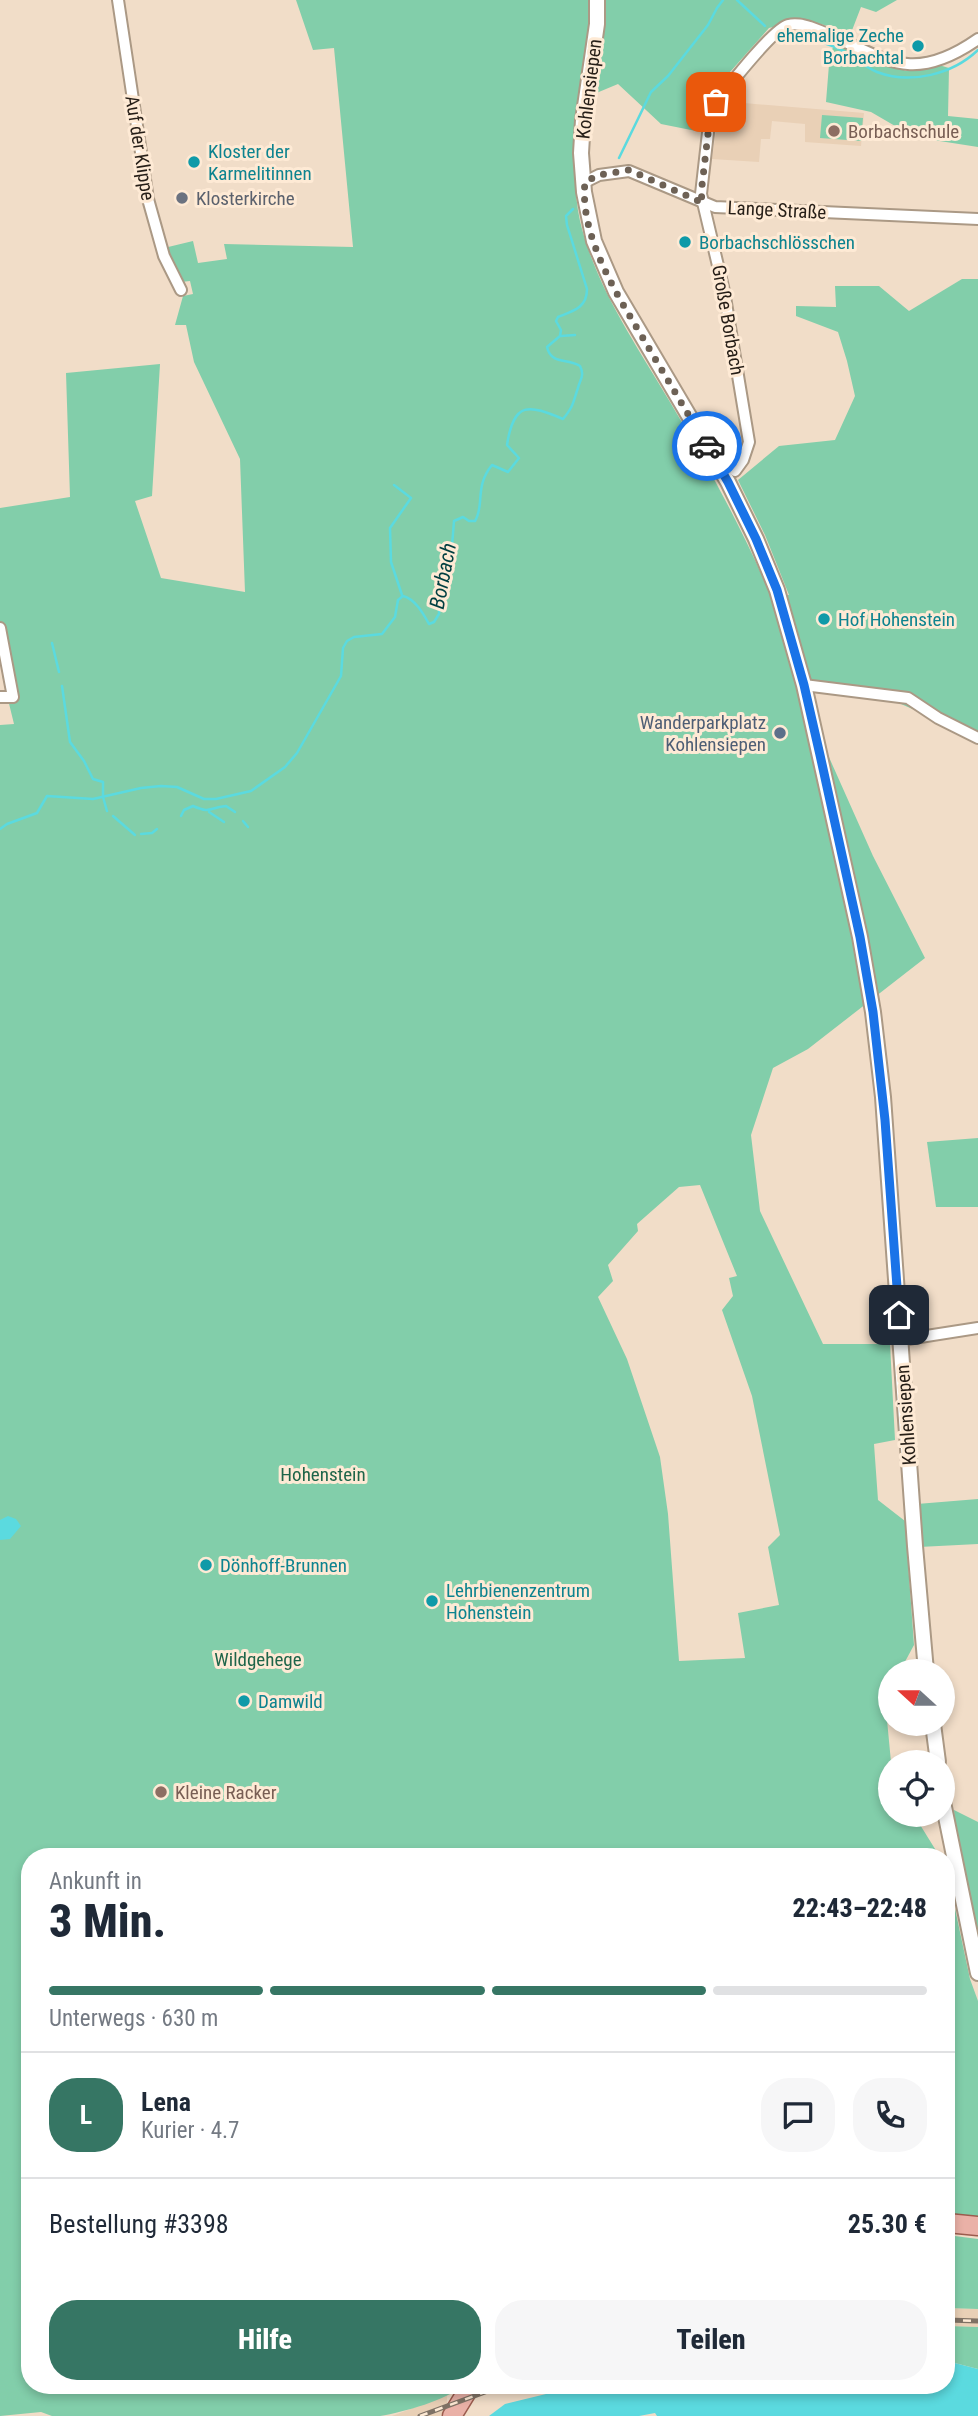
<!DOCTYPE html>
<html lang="de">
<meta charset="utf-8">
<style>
:root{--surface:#fff;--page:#f6f6f7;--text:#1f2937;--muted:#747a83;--line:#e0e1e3;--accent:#367664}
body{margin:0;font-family:"Roboto Condensed",sans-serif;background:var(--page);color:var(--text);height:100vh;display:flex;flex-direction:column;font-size:26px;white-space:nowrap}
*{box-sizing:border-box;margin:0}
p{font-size:23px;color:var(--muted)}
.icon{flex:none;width:38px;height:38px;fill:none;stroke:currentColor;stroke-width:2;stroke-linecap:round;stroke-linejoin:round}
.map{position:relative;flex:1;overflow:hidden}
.drawer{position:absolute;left:21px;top:1848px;width:934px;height:546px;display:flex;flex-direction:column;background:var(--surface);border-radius:28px;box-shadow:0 4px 10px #0003}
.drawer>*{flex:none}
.needle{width:46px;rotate:291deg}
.tools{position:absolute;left:878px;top:1659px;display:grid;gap:14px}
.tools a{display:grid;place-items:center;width:77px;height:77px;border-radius:50%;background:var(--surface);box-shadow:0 4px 10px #0003;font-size:35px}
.pin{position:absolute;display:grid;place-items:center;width:60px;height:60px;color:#fff;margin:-30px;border-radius:14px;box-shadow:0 4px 10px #0006}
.courier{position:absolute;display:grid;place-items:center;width:70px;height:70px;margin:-35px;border:5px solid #1a73e8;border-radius:50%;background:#fff;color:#222;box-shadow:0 2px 9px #0007}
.headline em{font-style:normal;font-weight:800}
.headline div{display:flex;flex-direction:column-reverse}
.headline{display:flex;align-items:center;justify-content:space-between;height:119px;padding:0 28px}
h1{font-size:46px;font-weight:800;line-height:52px}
.bar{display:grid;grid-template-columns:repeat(4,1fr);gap:10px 7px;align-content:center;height:84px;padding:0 28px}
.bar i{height:9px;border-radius:5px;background:var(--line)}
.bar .selected{background:var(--accent)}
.bar p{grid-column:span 4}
.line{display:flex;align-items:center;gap:18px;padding:0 28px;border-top:2px solid var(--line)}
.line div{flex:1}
.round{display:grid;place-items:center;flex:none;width:74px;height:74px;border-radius:28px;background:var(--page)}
.primary-button{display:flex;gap:14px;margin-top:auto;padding:14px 28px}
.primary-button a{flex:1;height:80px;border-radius:28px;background:var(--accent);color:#fff;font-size:28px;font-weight:800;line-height:80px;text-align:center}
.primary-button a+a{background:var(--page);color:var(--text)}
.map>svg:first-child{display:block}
.built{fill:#e9d0b6}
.green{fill:#82ceaa;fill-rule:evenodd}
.water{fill:#5bdadf}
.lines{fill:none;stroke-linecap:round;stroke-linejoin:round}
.stream{stroke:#5bdadf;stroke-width:2.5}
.minor-casing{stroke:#ab9985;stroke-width:14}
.tertiary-casing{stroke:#ab9985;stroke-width:18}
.primary-casing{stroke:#9c5c4e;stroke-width:21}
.minor{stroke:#fff;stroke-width:10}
.tertiary{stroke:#fff;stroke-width:14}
.primary{stroke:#eab1a7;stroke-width:18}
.rail-casing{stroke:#7f7265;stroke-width:5}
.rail{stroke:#feead5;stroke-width:2.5;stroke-dasharray:8;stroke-linecap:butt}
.done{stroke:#6d6155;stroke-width:7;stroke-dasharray:0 12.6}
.route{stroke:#1a73e8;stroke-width:9}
.culture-dot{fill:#0f9aa8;stroke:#feead5;stroke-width:2.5}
.education-dot{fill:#8d6e63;stroke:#feead5;stroke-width:2.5}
.worship-dot{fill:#6b7280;stroke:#feead5;stroke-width:2.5}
.service-dot{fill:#5c6f8a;stroke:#feead5;stroke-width:2.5}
.labels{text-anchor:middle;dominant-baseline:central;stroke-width:6;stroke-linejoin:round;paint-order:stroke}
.culture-label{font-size:19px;fill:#0d838f;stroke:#feead5;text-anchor:start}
.street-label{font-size:19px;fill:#261e17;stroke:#feead5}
.education-label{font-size:19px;fill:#785e54;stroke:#feead5;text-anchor:start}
.worship-label{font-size:19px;fill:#5b616d;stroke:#feead5;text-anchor:start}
.service-label{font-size:19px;fill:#4e5e75;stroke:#feead5;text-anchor:end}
.park-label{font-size:19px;fill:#1e6549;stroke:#feead5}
.water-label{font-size:21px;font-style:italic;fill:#003f41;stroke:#feead5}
</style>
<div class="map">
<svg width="978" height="2416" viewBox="0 0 978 2416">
<rect width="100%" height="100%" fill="#f1ddc8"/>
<g class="built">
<path d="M720,101L864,113L861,146L805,142V124L772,121L770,139H761L759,162L712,159Z"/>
<path d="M947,2308L978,2309V2327L947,2326Z"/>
<path d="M447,2395V2410L440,2416H392Z"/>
</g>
<g class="green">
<path d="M296,0H897L876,12L861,7L846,46L906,71L939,65L949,68L948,116L978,119V147L914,137L871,112L826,102L830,52L845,31L803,19L769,28L706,99L701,132L661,124L618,84L582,99C577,139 571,181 580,221C596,288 636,344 670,402C708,466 742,528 771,596L789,595L765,535L738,480L779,446L835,440L855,396L847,361L838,332L796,316V306L836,307L835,286H879L909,311L962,279H978V738L883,696L810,686L824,746L873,856L925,958L808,1049L773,1068L751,1135L760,1211L823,1344H890L895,1440L874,1444L878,1500L905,1521L914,1645L900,1671H891V1689L885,1699L891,1762V1815H914L940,1857H30V2385H464C447,2400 404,2412 380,2416H52L41,2412L0,2416V725L14,724L2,675L7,650L0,621V508L70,497L66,373L160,364L152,496L135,501L161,578L245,592L240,459L194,362L186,325H175L183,296L193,294L190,281L181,282L164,248L193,241L198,263L227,259L224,244L353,247L334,48L313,50ZM700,1185L737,1276L729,1278L733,1296L722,1310L752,1396L780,1535L768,1547L779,1605L738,1613L745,1658L679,1661L668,1514L660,1457L627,1359L598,1297L613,1281L608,1265L638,1231L637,1224L679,1187Z"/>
<path d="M822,115L863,118L861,141L820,138Z"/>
<path d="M978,1138V1207H936L927,1142Z"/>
<path d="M978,1499V1544L919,1547L917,1504Z"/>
<path d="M954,1810L978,1822V1941L956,1842Z"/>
<path d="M947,1871L970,1979L978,2001V2219L947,2217Z"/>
<path d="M947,2235L978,2239V2309L947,2308Z"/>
<path d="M947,2326L978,2327V2369L947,2361Z"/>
</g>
<g class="water">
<path d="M8,1516L16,1519L21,1526L10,1539L0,1540V1520Z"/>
<path d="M947,2361L978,2369V2416H657L655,2413L639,2416H489L505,2404L583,2385H947Z"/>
</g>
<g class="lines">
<g class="stream">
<path d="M737,0L765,26"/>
<path d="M788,31C804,37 820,41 835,47C850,53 862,66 877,72C911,85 953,74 978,50"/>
<path d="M619,158L651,92L668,76L708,25L717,8L723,0"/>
<path d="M561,336L575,335"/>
<path d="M394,485L411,498L390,528L391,562L402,595"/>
<path d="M52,643L59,672"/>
<path d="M62,686L70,742L84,761L93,779L103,782V797L107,811"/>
<path d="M209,812L224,822"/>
<path d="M113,816L135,835"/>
<path d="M181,816L184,810L193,806C212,814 207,808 226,806L235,812"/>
<path d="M243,821L248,827"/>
<path d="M0,829L7,824L37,813L47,796L93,799L141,788L161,786L177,787L204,799H216L251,791L285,767L297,753L341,676L343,648L347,641L354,637L382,634L395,617L398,600L403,596C415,599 423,613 429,624L434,622L439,614L440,594L452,546L454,521L463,517L469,521H475C485,505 474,487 492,465L508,472L519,458L507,445C514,400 529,405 563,419C574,406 573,402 578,388C580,379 585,376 580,366C568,358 551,365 547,347L560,336L561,330L556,321L558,317C573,311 587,308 587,289L567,225L566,216L573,209"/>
<path d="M141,834L152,833L157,829"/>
</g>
<defs>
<g id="minor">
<path d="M118,0L148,199L164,256L181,290"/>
<path d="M585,182L599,175L629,171L715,207L978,219"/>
<path d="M735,471L743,460L749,442L724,291L701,194L710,115L716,102C728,87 773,29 788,25C796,23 803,25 810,27C880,52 905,90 978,39"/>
<path d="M0,628L13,697H0"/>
<path d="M804,685L908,698L938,718L978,738"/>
<path d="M901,1340L978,1328"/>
</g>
<g id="tertiary">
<path d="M597,0V24L583,120L581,153L584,192L594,241L616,292L728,482L756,539L777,590L804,685L860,937L873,1012L883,1097L915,1546L926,1671"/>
<path d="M933,1724L938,1762"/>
<path d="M943,1802L978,1973"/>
</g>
<g id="primary">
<path d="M947,2223L978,2226"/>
<path d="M452,2416L471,2385"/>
</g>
</defs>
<use href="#minor" class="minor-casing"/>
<use href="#tertiary" class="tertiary-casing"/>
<use href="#primary" class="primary-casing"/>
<use href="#minor" class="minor"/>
<use href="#tertiary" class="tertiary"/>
<use href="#primary" class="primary"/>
<defs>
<g id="rail">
<path d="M947,2320L978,2321"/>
<path d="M420,2416L504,2385"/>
</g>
</defs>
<use href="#rail" class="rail-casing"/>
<use href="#rail" class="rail"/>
</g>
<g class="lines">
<path class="done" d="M707,446C687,412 667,379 647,345C620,299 579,238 585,182L599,175L629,170L703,203L701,194L709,125L716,102"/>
<path class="route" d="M707,446L728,482L756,539L777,590L804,685L820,755L860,937L873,1012L885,1120L899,1315"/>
</g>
<g class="culture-dot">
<circle cx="918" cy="46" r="7"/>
<circle cx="194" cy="162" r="7"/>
<circle cx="685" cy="242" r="7"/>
<circle cx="824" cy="619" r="7"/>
<circle cx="206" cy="1565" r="7"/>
<circle cx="432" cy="1601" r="7"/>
<circle cx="244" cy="1701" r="7"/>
</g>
<g class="education-dot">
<circle cx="834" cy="131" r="7"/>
<circle cx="161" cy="1792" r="7"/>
</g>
<circle class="worship-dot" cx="182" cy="198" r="7"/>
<circle class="service-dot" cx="780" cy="733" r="7"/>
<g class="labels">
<g class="culture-label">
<text x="904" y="35" text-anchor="end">ehemalige Zeche<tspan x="904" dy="22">Borbachtal</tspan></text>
<text x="208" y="151">Kloster der<tspan x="208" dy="22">Karmelitinnen</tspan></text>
<text x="699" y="242">Borbachschlösschen</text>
<text x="838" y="619">Hof Hohenstein</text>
<text x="220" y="1565">Dönhoff-Brunnen</text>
<text x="446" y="1590">Lehrbienenzentrum<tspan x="446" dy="22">Hohenstein</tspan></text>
<text x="258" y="1701">Damwild</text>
</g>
<g class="street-label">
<text transform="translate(589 89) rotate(-83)">Kohlensiepen</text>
<text transform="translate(140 148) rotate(81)">Auf der Klippe</text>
<text transform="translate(777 210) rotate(3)">Lange Straße</text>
<text transform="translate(728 320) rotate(80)">Große Borbach</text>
<text transform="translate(906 1415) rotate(-94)">Kohlensiepen</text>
</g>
<g class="education-label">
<text x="848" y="131">Borbachschule</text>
<text x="175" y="1792">Kleine Racker</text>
</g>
<g class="worship-label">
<text x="196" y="198">Klosterkirche</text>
</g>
<g class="service-label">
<text x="766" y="722">Wanderparkplatz<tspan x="766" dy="22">Kohlensiepen</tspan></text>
</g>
<g class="park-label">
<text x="323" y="1474">Hohenstein</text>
<text x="258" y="1659">Wildgehege</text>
</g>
<g class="water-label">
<text transform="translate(443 576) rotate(-79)">Borbach</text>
</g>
</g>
</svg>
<div class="tools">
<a><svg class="needle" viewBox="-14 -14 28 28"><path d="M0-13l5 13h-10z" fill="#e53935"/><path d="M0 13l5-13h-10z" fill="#747a83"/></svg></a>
<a><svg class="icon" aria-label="locate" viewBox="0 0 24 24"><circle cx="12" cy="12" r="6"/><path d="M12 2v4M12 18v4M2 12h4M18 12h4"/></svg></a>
</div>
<div class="pin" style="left:716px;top:102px;background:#ea580c"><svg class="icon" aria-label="bag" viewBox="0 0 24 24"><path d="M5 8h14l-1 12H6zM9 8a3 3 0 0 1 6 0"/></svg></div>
<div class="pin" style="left:899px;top:1315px;background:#1f2937"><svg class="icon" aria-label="home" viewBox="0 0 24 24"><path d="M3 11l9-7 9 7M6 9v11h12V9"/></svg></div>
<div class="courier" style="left:707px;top:446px"><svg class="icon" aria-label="car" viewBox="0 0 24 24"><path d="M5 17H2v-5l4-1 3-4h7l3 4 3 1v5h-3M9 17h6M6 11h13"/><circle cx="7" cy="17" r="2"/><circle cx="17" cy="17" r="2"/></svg></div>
<section class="drawer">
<div class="headline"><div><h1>3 Min.</h1><p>Ankunft in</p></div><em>22:43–22:48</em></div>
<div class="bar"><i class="selected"></i><i class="selected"></i><i class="selected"></i><i></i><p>Unterwegs · 630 m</p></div>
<div class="line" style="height:126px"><b class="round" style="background:var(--accent);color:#fff">L</b><div><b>Lena</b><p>Kurier · 4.7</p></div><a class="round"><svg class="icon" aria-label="chat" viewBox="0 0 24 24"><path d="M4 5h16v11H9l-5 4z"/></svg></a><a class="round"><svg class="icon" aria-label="phone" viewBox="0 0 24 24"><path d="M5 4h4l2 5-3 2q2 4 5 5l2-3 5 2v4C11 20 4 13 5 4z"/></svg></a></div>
<div class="line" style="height:91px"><div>Bestellung #3398</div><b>25.30 €</b></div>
<div class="primary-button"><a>Hilfe</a><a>Teilen</a></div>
</section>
</div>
